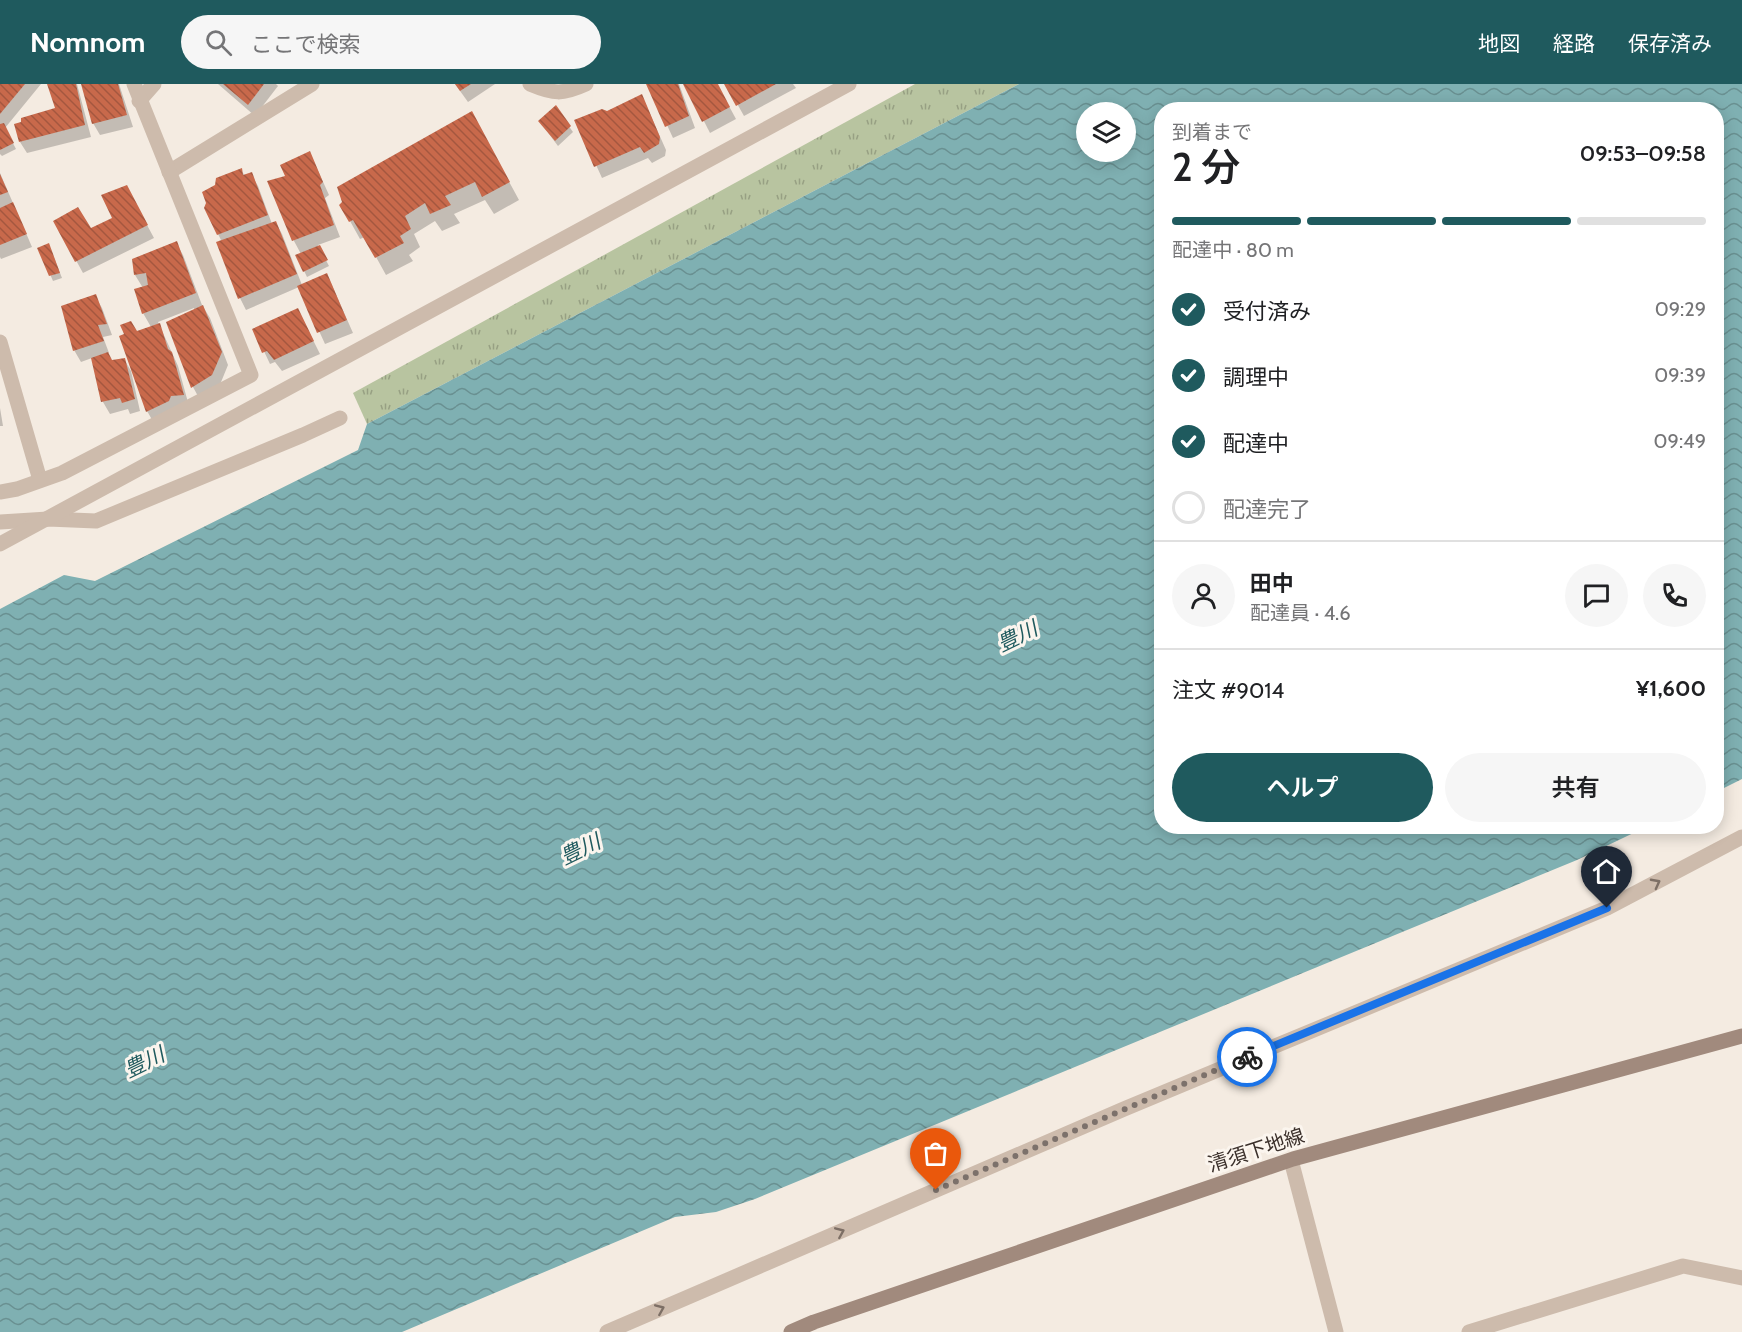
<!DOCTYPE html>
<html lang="ja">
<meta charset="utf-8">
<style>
:root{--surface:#fff;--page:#f6f6f6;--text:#202124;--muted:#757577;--line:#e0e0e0;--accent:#1f5a5e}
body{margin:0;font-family:Cabin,"Noto Sans JP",sans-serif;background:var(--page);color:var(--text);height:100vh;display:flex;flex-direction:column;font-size:22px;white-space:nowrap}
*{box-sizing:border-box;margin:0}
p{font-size:20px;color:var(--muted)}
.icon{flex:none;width:33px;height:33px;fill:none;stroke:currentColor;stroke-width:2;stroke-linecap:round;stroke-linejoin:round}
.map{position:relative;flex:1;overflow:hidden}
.details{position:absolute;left:1154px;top:18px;width:570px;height:732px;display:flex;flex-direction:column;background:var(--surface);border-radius:24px;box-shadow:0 3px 15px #0003}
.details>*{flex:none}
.controls{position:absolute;left:1076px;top:18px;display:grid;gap:12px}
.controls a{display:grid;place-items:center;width:60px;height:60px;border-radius:50%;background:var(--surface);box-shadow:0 3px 15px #0003;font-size:30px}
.pin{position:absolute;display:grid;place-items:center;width:51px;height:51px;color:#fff;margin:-62px -26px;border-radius:50% 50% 50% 0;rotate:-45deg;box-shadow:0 0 6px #0007}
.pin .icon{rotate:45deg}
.courier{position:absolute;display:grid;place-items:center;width:60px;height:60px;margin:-30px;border:4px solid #1a73e8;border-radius:50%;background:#fff;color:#222;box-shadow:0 2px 8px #0007}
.head em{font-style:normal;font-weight:600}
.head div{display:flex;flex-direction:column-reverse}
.head{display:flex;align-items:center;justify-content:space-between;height:102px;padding:0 18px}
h1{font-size:39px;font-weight:600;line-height:45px}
.bar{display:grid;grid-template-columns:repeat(4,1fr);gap:9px 6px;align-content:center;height:72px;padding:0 18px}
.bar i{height:8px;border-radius:4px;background:var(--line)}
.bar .selected{background:var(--accent)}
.bar p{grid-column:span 4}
.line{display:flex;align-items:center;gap:15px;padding:0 18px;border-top:2px solid var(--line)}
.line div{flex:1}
.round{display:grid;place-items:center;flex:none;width:63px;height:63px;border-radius:32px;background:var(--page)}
ol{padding:0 18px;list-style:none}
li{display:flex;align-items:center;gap:18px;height:66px}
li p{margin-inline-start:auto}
li .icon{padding:6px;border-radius:50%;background:var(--accent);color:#fff;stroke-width:4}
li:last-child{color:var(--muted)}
li i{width:33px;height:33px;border:3px solid var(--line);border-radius:50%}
.primary-button{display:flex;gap:12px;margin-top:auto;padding:12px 18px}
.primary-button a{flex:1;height:69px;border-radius:36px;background:var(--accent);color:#fff;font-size:24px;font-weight:600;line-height:69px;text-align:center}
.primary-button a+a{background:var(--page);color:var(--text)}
header{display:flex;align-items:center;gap:36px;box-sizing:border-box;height:84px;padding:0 30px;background:var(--accent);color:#fff}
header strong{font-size:28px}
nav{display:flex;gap:33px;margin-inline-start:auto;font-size:21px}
.search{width:420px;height:54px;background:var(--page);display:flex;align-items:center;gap:15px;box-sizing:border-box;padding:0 21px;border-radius:33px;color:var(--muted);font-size:22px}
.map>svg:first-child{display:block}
.grass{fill:url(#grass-tufts)}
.water{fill:url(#water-waves);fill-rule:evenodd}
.shadow{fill:#0003}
.building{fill:url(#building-back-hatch)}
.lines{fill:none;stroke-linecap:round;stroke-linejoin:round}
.street{stroke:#cdbbac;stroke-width:15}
.secondary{stroke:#a18a7d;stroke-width:15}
.oneway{stroke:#7d6f65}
.done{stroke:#7c716b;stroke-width:6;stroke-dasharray:0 10.8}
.route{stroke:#1a73e8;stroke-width:8}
.labels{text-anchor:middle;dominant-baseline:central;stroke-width:6;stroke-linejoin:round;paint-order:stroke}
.street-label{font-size:20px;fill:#3b302b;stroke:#fbf5ee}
.water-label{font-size:21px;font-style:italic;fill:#1f5a5e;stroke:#fbf5ee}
</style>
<header>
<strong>Nomnom</strong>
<div class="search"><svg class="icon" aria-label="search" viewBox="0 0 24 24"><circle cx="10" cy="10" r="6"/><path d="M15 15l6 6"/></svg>ここで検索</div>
<nav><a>地図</a><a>経路</a><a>保存済み</a></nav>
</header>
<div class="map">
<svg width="1742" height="1248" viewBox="0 0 1742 1248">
<defs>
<pattern id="grass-tufts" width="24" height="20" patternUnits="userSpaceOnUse" patternTransform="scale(1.5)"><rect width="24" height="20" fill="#b8c4a0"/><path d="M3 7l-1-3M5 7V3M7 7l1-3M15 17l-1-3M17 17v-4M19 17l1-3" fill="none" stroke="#97a083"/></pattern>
<pattern id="water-waves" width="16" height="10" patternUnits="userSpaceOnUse" patternTransform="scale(1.5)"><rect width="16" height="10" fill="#7fb0b2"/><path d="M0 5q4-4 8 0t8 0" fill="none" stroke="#699091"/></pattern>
<pattern id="building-back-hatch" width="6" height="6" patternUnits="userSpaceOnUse" patternTransform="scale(1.5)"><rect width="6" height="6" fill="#c8694b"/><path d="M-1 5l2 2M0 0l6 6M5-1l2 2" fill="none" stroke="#a4573f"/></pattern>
</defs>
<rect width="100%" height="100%" fill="#f4ebe1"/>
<path class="grass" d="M915,0H1019L367,340L353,309Z"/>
<path class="water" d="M1019,0H1742V695L1716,708V26H1161V742L1646,743L1577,776L755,1115L716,1128L675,1133L402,1248H0V525L64,491L95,497L358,366L367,340ZM1086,28H1125V68H1086Z"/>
<g class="shadow">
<path d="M0,0H41L5,44L16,65L2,72L0,70Z"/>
<path d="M49,0H77L91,53L27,69L20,58L56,25Z"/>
<path d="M83,0H119L133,43L100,51L93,39Z"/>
<path d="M218,0H276L278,2L255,32Z"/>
<path d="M455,0H495L468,18Z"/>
<path d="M648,0H679L695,44L673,54Z"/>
<path d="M685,0H717L736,35L710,49Z"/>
<path d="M726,0H793L796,4L744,32Z"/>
<path d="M642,12L666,66L665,72L652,79L648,74L602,94L576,37L607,28Z"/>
<path d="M555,23L573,48L558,62L540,38Z"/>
<path d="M481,46L519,116L494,130L485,116L454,130L460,139L442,147L435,137L414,150L420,163L409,171L413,177L386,191L365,153L360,155L350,137Z"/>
<path d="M310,69L329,111L325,114L340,153L318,161L329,182L307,193L297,172L301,170L294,157L269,98L287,93Z"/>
<path d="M241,86L245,92L251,90L258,102L272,140L276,139L282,150L302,201L327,190L353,249L325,260L299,203L246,226L240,214L222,158L218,150Z"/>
<path d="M0,89L32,163L1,175L0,173Z"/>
<path d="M133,115L154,154L83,189L55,138L90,145L114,134Z"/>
<path d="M176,159L183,171L202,221L210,234L228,281L219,303L199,314L193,303L194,224L158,238L178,282L189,322L154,339L147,327L121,253L151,243L143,229V204L135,191Z"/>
<path d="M39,165L51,166L62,194L53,197Z"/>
<path d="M95,212L102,224L112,251L103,253L109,269L107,270L111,277L124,275L131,287L140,327L130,330L128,325L110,330L103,318L92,274L81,278L74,266Z"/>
<path d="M304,238L320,270L282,287L275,278L270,280L254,246Z"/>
<path d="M0,324L3,342H0Z"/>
</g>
<g class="building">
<path d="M0,0H25L0,30Z"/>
<path d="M47,0H76L85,41L19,58L14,40L21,38V34L55,24Z"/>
<path d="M81,0H118L127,31L92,40Z"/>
<path d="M223,0H264L248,21Z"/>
<path d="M455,0H471L460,7Z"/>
<path d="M646,0H678L689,32L665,43Z"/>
<path d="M683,0H718L730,23L702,38Z"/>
<path d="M724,0H776L736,22Z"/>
<path d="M642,10L660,53L659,60L644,69L640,63L594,83L574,36L602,25L607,27Z"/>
<path d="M556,21L571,42L555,57L538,37Z"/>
<path d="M472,27L510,98L482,113L475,98L445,112L451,121L430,130L425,119L405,132L411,145L400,152L404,159L375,174L353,136L349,138L339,121L342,118L337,103Z"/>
<path d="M4,39L14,59L0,66V40Z"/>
<path d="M310,67L323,98L320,101L334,141L292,157L267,97L285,92L280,81Z"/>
<path d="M242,84L243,91L252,88L268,131L217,151L204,124L206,119L202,108L215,101L216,94Z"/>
<path d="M0,90L8,108L0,111Z"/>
<path d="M127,101L148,141L75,178L53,137L78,123L91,144L112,134L101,111Z"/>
<path d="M13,118L27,150L0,161V124Z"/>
<path d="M276,137L297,190L238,215L216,158Z"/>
<path d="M177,157L196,209L142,230L134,205L148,201L146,189L134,191L132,175Z"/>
<path d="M49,159L60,189L49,192L37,164Z"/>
<path d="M320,161L328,176L303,188L295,171Z"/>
<path d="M327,189L347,236L317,249L297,202Z"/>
<path d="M96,210L107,240L98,241L104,257L73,267L61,222Z"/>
<path d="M203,221L222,268L212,291L191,304L166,238Z"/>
<path d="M298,224L314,257L274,276L267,267L262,269L252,245Z"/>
<path d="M131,237L137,247L160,239L168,265L172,268L184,311L171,312L169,317L146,328L119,252L124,250L120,241Z"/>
<path d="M108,268L112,276L125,274L135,315L122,319L120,314L101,318L91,274Z"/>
</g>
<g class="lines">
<g class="street">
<path d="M530,0C554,10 562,11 586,0"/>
<path d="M139,17L154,0"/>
<path d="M169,88L312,0"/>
<path d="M0,258L40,396"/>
<path d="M0,408L17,405L62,389L251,291L134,0"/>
<path d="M0,438L48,435L96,437L303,351L340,334"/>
<path d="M0,460L849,0"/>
<path d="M1291,1076L1336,1248"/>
<path d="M607,1248L1124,1025L1607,824L1742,753"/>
<path d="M1469,1248L1683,1182L1742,1194"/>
</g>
<path class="secondary" d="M791,1248L814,1238L1293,1075L1742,952"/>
</g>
<defs><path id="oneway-chevron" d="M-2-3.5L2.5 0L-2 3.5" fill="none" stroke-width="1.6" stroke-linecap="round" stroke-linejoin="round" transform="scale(1.5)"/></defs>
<g class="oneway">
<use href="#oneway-chevron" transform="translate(1656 799) rotate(-28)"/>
<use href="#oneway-chevron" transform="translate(840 1148) rotate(-23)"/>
<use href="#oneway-chevron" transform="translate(660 1225) rotate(-23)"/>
</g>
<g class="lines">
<path class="done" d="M936,1106L1247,973"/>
<path class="route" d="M1247,973L1607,824"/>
</g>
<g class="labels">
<g class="street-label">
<text transform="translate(1256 1066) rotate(-18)">清須下地線</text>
</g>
<g class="water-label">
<text transform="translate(1017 552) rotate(-26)">豊川</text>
<text transform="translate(580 765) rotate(-26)">豊川</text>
<text transform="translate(144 978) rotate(-26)">豊川</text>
</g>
</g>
</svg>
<div class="controls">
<a><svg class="icon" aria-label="layers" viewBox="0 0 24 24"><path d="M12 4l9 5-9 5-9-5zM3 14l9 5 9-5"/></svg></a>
</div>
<div class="pin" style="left:936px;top:1106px;background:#ea580c"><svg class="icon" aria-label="bag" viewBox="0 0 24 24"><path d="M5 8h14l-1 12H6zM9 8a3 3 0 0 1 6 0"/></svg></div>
<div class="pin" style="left:1607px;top:824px;background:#1f2937"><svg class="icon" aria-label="home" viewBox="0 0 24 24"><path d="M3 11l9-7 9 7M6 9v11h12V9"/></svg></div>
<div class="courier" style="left:1247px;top:973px"><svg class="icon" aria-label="bike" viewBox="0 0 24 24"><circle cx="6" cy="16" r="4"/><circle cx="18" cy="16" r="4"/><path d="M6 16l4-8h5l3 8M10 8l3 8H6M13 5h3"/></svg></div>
<section class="details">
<div class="head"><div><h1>2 分</h1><p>到着まで</p></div><em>09:53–09:58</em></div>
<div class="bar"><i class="selected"></i><i class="selected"></i><i class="selected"></i><i></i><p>配達中 · 80 m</p></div>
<ol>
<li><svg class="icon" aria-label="check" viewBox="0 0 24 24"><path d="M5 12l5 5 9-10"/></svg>受付済み<p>09:29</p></li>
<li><svg class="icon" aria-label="check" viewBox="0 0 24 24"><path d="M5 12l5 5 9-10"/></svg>調理中<p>09:39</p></li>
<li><svg class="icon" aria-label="check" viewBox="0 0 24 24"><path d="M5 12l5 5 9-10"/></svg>配達中<p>09:49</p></li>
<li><i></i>配達完了</li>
</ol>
<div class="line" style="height:108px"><a class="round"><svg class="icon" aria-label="person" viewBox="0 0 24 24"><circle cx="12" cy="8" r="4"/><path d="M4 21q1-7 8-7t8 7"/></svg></a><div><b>田中</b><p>配達員 · 4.6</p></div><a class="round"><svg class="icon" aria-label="chat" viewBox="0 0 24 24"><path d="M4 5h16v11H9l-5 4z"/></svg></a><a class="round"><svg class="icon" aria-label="phone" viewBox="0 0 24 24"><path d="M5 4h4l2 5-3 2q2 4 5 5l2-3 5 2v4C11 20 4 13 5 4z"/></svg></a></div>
<div class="line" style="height:78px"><div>注文 #9014</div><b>¥1,600</b></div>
<div class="primary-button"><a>ヘルプ</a><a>共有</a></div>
</section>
</div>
